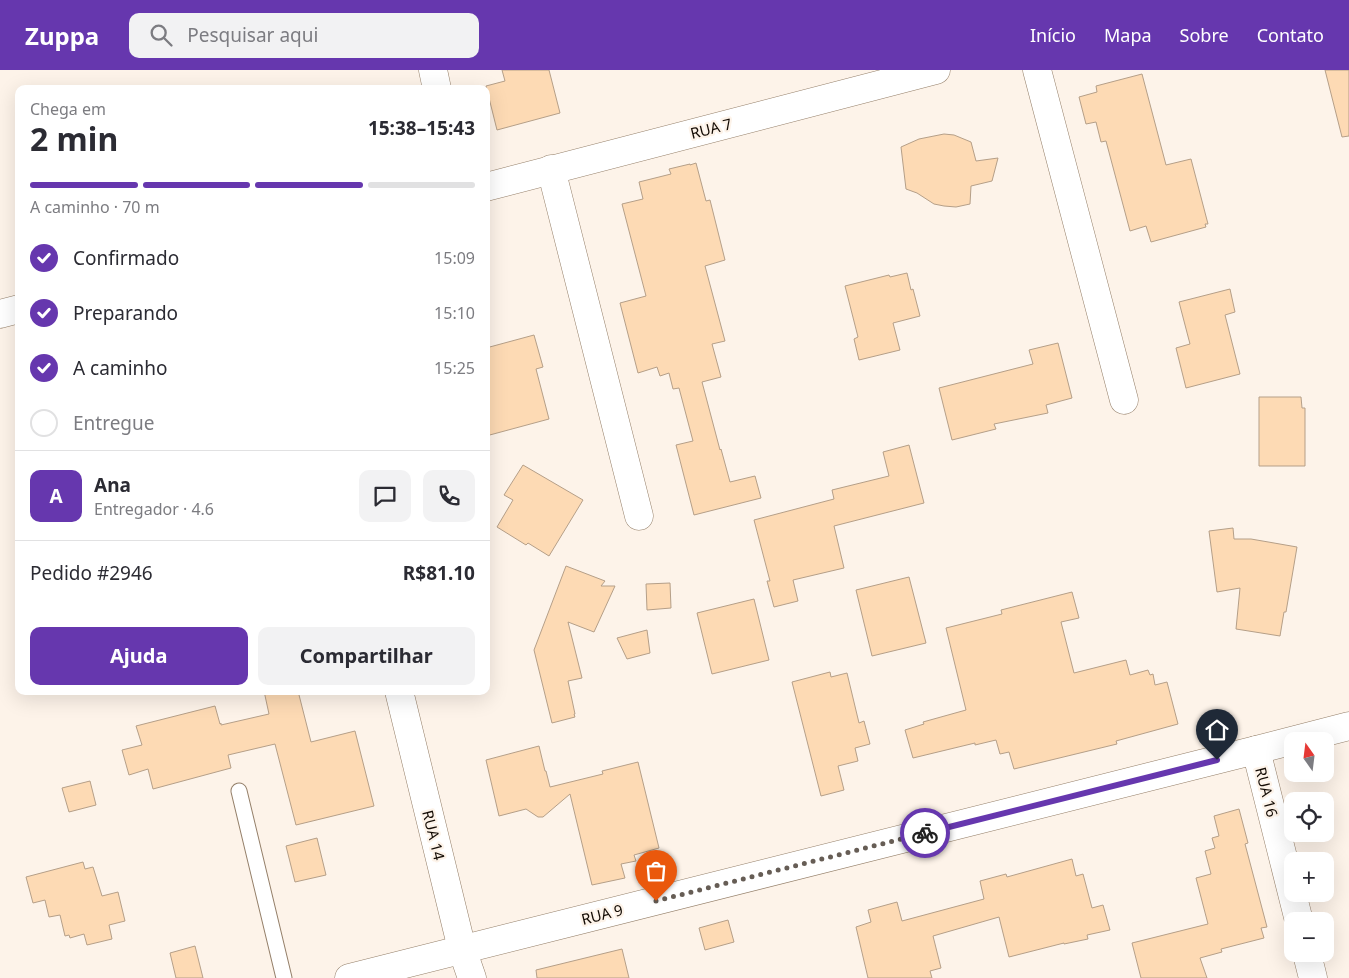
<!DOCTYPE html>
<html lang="pt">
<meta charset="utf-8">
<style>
:root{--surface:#fff;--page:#f2f2f3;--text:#2b2b33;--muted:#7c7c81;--line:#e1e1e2;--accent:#6637ae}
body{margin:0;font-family:"Noto Sans",sans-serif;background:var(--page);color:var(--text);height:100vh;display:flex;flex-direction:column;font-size:19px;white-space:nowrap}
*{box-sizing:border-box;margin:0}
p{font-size:16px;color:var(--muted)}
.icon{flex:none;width:28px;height:28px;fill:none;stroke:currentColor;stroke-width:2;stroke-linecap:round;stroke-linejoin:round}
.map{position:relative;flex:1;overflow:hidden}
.side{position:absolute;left:15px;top:15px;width:475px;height:610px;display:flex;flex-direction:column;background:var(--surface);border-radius:10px;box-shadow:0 5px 20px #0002}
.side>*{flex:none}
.needle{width:32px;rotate:346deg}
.controls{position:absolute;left:1284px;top:662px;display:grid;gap:10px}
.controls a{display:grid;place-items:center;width:50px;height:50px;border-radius:10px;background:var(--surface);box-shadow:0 5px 20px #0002;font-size:25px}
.pin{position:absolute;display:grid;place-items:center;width:42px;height:42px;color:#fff;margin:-51px -21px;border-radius:50% 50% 50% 0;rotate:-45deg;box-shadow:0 0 5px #0007}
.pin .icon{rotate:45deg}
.courier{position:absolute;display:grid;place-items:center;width:50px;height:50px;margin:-25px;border:4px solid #6637ae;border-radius:50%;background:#fff;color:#222;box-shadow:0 1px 6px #0007}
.head em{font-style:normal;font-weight:700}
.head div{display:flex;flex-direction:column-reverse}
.head{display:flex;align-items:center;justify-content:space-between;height:85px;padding:0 15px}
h1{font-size:32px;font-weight:700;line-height:38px}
.bar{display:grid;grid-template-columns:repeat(4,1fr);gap:8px 5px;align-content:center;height:60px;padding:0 15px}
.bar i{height:6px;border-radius:4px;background:var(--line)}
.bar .current{background:var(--accent)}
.bar p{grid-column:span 4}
.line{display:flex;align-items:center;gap:12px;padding:0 15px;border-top:1px solid var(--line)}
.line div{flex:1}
.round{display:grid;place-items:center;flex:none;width:52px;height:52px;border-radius:10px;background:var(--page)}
ol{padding:0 15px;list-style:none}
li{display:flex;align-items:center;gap:15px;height:55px}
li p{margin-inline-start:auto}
li .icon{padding:5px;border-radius:50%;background:var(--accent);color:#fff;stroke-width:4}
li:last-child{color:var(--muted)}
li i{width:28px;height:28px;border:2px solid var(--line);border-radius:50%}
.action{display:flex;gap:10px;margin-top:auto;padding:10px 15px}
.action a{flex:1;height:58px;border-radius:10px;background:var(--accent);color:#fff;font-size:20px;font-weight:700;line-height:58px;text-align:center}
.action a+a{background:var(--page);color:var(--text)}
header{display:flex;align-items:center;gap:30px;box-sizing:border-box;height:70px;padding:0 25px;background:var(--accent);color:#fff}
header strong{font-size:24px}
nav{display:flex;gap:28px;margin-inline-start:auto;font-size:18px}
.search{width:350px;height:45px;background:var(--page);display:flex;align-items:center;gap:12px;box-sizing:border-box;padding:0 18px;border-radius:10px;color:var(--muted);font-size:19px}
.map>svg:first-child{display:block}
.building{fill:#fddab4;stroke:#b59f88}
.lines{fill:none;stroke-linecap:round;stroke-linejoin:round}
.lane-casing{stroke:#947f69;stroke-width:17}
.street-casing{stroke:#947f69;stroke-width:29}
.lane{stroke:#fff;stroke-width:15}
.street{stroke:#fff;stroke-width:28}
.done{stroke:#665d55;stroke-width:5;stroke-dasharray:0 9}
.route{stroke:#6637ae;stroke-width:6}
.labels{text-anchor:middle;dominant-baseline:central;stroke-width:4.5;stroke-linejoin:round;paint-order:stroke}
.street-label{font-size:15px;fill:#140c05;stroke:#fdf3e9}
</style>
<header>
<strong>Zuppa</strong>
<div class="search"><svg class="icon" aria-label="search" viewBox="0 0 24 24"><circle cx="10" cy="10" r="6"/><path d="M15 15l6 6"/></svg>Pesquisar aqui</div>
<nav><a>Início</a><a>Mapa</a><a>Sobre</a><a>Contato</a></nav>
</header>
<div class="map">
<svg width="1349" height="908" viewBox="0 0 1349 908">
<rect width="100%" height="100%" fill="#fdf3e9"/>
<g class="building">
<path d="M502,0H549L560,43L497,60L486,16L505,11Z"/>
<path d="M1325,0H1349V66L1342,67Z"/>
<path d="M1142,4L1166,95L1191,89L1208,154H1205L1206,157L1151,172L1146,156L1130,161L1106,71L1101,72L1096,52L1086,54L1079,27L1097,22L1096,16Z"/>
<path d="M944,64L954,65L971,72L976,91L998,88L992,111L971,116L970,134L956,137L944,136L934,134L917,123L906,119L901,77L919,69Z"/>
<path d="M696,93L706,131L710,130L725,190L705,196L725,271L712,274L721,307L702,312L720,380L721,379L730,412L755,406L761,428L694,445L676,375L693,371L679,318L673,319L669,303L660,306L657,297L638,303L620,233L646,226L622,134L643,129L639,112L671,104L669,99L690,94V95Z"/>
<path d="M907,203L911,220L913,219L920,246L893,253L900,280L859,290L854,269L858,267L845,216L889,205L890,207Z"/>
<path d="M1230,219L1235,242L1225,245L1240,304L1186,318L1176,278L1190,274L1179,232Z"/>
<path d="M534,265L543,297L536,299L549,349L486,366V278Z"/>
<path d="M1058,273L1072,328L1046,335L1048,343L994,354L996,359L952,370L939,318L1033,294L1029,280Z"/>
<path d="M1259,327H1301L1302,338H1305V396H1259Z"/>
<path d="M909,375L924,433L834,456L844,498L793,510L798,531L774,537L767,511H770L754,450L834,429L832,420L889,406L883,382Z"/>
<path d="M523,395L583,430L549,486L528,473L526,475L497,457L513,430L504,425Z"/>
<path d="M1233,458L1234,469H1251L1297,477L1286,542H1284L1280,566L1236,559L1240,518L1217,522L1209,461Z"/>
<path d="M566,496L605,511L601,516H615L594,562L568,552L582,608L568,611L575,644H574L575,647L552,653L534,580Z"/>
<path d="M909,507L926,573L872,586L856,520Z"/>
<path d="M670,513L671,538L647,540L646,514Z"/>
<path d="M1072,522L1079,548L1061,552L1074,603L1126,590L1130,605L1148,600L1150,605L1153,604L1155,615L1167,612L1178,654L1116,671L1117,674L1014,699L1009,682L1000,684L996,670L975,675V673L913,688L905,660L924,654L923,652L966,640L946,558L1002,544L1001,540Z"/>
<path d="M754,529L769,590L712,604L697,543Z"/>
<path d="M647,560L650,583L627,589L617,568Z"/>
<path d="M830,602L831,607L847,603L859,653L864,651L870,674L855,678L858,691L838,696L844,720L821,726L792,612Z"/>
<path d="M264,621H298L311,672L355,661L374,736L296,755L275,674L228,685L231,698L153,719L148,699L129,705L122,680L142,675L136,656L215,636L220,654L221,653V655L269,644Z"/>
<path d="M539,676L545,701H546L550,717L603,704L602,701L638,692L659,778L634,785L636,791L621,794L625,808L592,815L570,724L543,747H538L526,739L499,746L486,690Z"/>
<path d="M90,711L96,735L69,742L62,718Z"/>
<path d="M1239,739L1248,773L1245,774L1267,857L1261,858L1264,868L1221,879L1222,882L1200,888L1207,908H1141L1132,873L1208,854L1196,808L1211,804L1205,781L1215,778L1212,768L1219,766L1214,746Z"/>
<path d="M317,768L326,805L295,812L286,776Z"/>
<path d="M1072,789L1076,806L1083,804L1092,838L1103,835L1110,860L1087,865L1088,869L1064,874V873L1009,887L999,847L933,866L941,898L930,901L932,908H868L856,857L871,852L868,840L897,832L902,851L984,829L980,811L1006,804L1007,807Z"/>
<path d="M83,792L85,799L93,797L102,826L118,822L125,851L109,855L112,869L87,875L84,864L70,868L69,865L65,866L60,845L49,847L45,830L33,833L26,807Z"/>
<path d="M728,850L734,872L705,880L699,858Z"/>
<path d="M195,876L203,908H176L170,883Z"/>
<path d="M622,879L629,908H537L536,900Z"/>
</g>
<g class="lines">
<defs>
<path id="lane" d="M239,721L284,908"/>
<g id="street">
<path d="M433,0L437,19"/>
<path d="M1037,0L1124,330"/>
<path d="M551,99L639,446"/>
<path d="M486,117L936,0"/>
<path d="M0,244L19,239"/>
<path d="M399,621L462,879L472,908"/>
<path d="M1256,680L1299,851"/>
<path d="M1307,884L1313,908"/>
<path d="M349,908L1256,680L1349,656"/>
</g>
</defs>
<use href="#lane" class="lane-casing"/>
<use href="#street" class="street-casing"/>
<use href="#lane" class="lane"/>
<use href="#street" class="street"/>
</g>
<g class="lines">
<path class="done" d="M656,831L925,763"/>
<path class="route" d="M925,763L1217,690"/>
</g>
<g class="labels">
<g class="street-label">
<text transform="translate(711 58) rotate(-14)">RUA 7</text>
<text transform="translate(1267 722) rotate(76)">RUA 16</text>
<text transform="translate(434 765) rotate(76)">RUA 14</text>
<text transform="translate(602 844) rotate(-14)">RUA 9</text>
</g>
</g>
</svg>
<div class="controls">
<a><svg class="needle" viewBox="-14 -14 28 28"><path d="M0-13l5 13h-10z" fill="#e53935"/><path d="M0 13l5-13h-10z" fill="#7c7c81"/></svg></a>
<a><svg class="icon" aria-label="locate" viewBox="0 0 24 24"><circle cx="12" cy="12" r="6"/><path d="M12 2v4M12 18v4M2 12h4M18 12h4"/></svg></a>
<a>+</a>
<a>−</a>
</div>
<div class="pin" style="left:656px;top:831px;background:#ea580c"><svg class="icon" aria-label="bag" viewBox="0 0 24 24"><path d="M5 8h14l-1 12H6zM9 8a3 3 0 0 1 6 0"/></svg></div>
<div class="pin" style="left:1217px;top:690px;background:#1f2937"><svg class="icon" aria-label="home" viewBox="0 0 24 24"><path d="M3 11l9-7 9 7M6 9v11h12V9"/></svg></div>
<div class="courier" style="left:925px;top:763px"><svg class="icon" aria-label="bike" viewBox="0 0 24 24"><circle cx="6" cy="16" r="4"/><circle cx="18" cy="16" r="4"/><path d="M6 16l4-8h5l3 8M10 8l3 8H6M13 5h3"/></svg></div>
<section class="side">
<div class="head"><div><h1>2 min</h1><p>Chega em</p></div><em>15:38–15:43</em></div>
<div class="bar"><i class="current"></i><i class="current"></i><i class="current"></i><i></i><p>A caminho · 70 m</p></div>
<ol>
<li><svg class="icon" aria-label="check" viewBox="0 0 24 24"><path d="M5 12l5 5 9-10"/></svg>Confirmado<p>15:09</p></li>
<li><svg class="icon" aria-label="check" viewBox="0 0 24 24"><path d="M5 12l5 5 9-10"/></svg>Preparando<p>15:10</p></li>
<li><svg class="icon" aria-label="check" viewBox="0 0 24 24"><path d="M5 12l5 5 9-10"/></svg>A caminho<p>15:25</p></li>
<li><i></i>Entregue</li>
</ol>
<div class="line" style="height:90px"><b class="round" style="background:var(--accent);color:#fff">A</b><div><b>Ana</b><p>Entregador · 4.6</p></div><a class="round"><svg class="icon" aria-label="chat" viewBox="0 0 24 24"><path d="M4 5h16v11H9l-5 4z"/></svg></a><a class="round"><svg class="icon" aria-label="phone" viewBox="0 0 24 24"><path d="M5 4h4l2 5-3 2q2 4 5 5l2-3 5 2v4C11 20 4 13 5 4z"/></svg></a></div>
<div class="line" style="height:65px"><div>Pedido #2946</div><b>R$81.10</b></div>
<div class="action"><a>Ajuda</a><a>Compartilhar</a></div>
</section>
</div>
